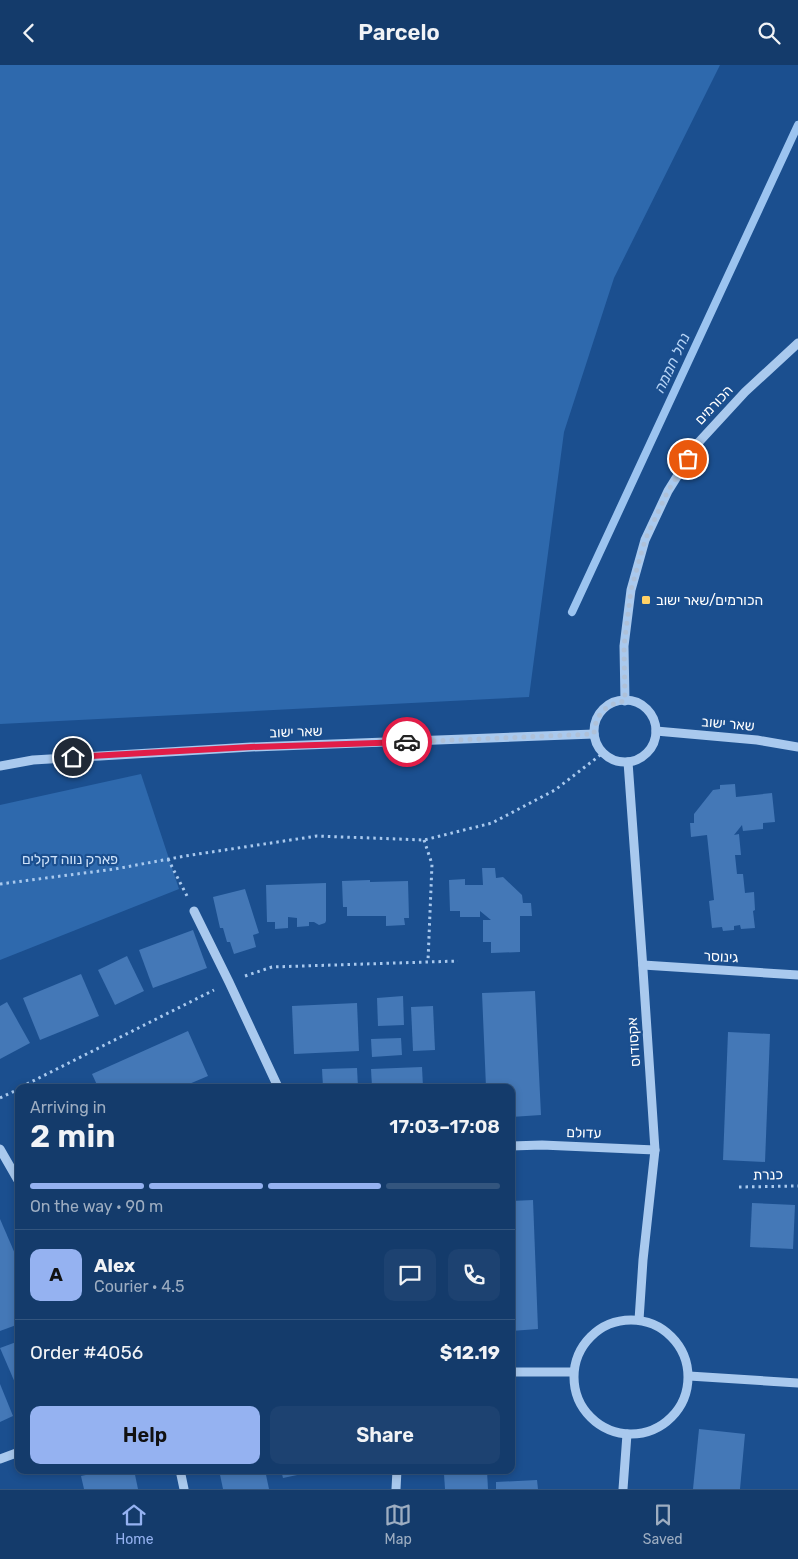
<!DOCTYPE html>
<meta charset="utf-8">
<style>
:root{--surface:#143b6b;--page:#1d4271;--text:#f1f3f6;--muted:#9dadc1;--line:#33557e;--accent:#95b2f1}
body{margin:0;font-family:Rubik,"Noto Sans Hebrew",sans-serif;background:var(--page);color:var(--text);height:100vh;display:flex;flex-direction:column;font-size:19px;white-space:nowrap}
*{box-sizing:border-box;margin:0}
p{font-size:16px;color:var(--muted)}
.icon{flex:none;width:28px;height:28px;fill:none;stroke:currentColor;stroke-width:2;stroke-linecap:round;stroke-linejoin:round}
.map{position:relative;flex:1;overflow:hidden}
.details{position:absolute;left:15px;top:1019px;width:500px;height:390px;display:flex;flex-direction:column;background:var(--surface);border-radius:10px;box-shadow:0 2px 8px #0003,0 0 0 1px var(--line)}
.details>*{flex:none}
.pin{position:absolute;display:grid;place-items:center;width:42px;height:42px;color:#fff;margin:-21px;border:2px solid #fff;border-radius:50%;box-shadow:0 1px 5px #0007}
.courier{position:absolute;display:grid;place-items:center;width:50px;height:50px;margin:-25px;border:4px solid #e11d48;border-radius:50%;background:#fff;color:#222;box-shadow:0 1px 6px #0007}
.summary em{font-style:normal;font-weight:600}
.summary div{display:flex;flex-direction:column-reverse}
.summary{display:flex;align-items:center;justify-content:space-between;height:85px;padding:0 15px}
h1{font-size:32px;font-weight:600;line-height:38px}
.bar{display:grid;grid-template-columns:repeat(4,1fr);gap:8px 5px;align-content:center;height:60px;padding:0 15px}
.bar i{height:6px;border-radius:4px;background:var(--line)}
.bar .active{background:var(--accent)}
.bar p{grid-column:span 4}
.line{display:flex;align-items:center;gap:12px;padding:0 15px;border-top:1px solid var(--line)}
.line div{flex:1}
.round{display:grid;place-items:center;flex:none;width:52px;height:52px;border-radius:10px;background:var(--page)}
.cta{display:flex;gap:10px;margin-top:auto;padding:10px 15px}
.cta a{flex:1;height:58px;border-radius:10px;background:var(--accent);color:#111;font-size:20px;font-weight:600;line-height:58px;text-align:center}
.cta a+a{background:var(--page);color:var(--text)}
header{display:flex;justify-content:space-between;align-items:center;height:65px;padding:0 15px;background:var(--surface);font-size:22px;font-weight:600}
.dock{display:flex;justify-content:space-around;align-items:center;height:70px;border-top:1px solid var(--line);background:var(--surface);font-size:14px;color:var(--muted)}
.dock a{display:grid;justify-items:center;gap:2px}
.dock .active{color:var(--accent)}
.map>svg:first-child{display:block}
.green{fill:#2e69ad}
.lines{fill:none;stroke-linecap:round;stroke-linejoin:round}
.stream{stroke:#9cc4f0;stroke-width:8}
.building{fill:#4478b7}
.path{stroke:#a9c9ee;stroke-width:3;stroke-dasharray:2.5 4;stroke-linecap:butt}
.minor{stroke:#a9c9ee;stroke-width:9}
.done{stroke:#afc1d8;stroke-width:5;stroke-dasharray:0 9}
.route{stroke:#e11d48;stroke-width:6}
.poi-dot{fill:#ffd166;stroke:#1b4f8f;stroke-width:2}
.labels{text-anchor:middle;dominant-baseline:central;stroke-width:4.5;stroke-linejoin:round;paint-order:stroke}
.street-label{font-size:14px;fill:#fff;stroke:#1b4f8f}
.poi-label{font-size:14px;fill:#fff;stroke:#1b4f8f;text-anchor:start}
.park-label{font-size:14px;fill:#cfe3fa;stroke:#1b4f8f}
.water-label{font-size:15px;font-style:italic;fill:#b5d3f5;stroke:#1b4f8f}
</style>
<header><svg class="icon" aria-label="back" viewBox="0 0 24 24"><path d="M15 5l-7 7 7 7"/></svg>Parcelo<svg class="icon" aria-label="search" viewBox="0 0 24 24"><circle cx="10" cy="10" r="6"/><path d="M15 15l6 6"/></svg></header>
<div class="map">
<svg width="798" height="1424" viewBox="0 0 798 1424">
<rect width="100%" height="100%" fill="#1b4f8f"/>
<g class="green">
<path d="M0,0H720L614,213L564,367L529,632L0,659Z"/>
<path d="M141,709L179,824L0,895V740Z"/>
</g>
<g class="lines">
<path class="stream" d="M572,547L798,60"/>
</g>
<g class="building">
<path d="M735,719L736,732L772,728L775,757L763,758V764L743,766L742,760L734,770L739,769L741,790H735L737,809H743L745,828L754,827L755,845L753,846L755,863L741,864L740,860L734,861V865L723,866L722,862L712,863L709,836L714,835L707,770L691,772L690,758H694V749L713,725L720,724V720Z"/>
<path d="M482,803H495L496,813L503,812L522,830L523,838H531L532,851H520V887L491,888V877H483V855H491L480,846V852H460V846H450L449,815L465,814V820H483Z"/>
<path d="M370,815V817L408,816L409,853H404L405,860L386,861V851H347V842H343L342,816Z"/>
<path d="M326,818V856L325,858L319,860L314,857H309V861L297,862V853L288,852V863L275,864V857H267L266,820Z"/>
<path d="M245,824L259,868L253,870L256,882L234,889L230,877H227L223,863H220L213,832Z"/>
<path d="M193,865L207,903L153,923L139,885Z"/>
<path d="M127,891L144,926L115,940L98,905Z"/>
<path d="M81,909L99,951L40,975L23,933Z"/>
<path d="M535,926L541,1050L511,1052V1022H486L482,928Z"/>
<path d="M403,931L404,960L378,961L377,933Z"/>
<path d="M7,937L30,978L0,994V941Z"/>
<path d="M357,938L359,986L294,989L292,941Z"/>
<path d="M433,941L435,985L413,986L411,942Z"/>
<path d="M188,966L208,1011L182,1022H98L92,1009Z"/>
<path d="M728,967L770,969L765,1097L723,1095Z"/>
<path d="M401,973L402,990L372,992L371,974Z"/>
<path d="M422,1002L423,1022H372L371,1004Z"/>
<path d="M357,1003L358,1022H323L322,1004Z"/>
<path d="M533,1135L538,1264L511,1266V1136Z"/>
<path d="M752,1138L795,1140L793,1184L750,1182Z"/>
<path d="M0,1154L19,1198V1259L0,1266Z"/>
<path d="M19,1276V1327L0,1283Z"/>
<path d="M0,1319L13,1351L0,1357Z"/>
<path d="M699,1364L745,1369L740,1424H693Z"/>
<path d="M110,1405H134L138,1424H84L81,1411Z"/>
<path d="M219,1405H265L269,1424H223Z"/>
<path d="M281,1405H316V1406L283,1413Z"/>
<path d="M487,1406L488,1424H445L444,1409Z"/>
<path d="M537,1415L538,1424H496V1417Z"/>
</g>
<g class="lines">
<g class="path">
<path d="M424,775L432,799L428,896"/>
<path d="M168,794L187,831"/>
<path d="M0,819L115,804L185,791L317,771L424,775L492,758L555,725L603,688"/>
<path d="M245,911L272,902L458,896"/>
<path d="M21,1022L214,925"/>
<path d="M0,1033L19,1024"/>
<path d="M739,1122L798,1121"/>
</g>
<g class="minor">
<circle cx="625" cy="666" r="31"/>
<path d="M625,636L624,581L631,525L645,475L668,426L698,378L745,327L798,278"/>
<path d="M656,666L757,675L798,682"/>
<path d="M628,697L642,890L655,1085L643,1195L639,1255"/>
<path d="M0,701L33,695L251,682L594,669"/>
<path d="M194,846L229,917L278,1022"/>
<path d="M643,900L798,910"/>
<path d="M511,1081L542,1080L655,1085"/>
<path d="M0,1084L19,1117"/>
<circle cx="631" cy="1312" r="57"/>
<path d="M511,1307H573"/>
<path d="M689,1311L798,1318"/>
<path d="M0,1394L19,1387"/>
<path d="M180,1405L184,1424"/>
<path d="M396,1424L397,1405"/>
<path d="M623,1424L627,1369"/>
</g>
</g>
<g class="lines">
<path class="done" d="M407,677L594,669C595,650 605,639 625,636L624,581L631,525L645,475L668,426L688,394"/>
<path class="route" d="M73,692L251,682L407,677"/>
</g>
<rect class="poi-dot" x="641" y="530" width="10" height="10" rx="2.5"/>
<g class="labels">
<g class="street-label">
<text transform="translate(714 340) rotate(-47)">הכורמים</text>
<text transform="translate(728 659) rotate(5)">שאר ישוב</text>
<text transform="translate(296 667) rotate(-2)">שאר ישוב</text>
<text transform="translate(721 892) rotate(3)">גינוסר</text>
<text transform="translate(634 977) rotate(-94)">אקסודוס</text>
<text transform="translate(584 1068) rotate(2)">עדולם</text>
<text transform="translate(768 1110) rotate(-1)">כנרת</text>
</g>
<g class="poi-label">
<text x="656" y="535">הכורמים/שאר ישוב</text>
</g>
<g class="park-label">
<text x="70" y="794">פארק נווה דקלים</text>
</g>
<g class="water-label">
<text transform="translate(672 298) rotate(-65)">נחל חממה</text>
</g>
</g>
</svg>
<div class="pin" style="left:688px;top:394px;background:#ea580c"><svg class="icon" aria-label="bag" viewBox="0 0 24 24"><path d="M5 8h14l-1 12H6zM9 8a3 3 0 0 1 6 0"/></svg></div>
<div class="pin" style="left:73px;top:692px;background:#1f2937"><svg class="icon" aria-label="home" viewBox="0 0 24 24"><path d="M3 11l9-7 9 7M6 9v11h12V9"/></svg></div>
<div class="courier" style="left:407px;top:677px"><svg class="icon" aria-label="car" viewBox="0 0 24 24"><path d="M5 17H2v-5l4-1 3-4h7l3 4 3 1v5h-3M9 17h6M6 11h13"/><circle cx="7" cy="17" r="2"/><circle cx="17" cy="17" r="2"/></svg></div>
<section class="details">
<div class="summary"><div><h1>2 min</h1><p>Arriving in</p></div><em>17:03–17:08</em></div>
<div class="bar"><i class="active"></i><i class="active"></i><i class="active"></i><i></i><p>On the way · 90 m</p></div>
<div class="line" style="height:90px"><b class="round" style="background:var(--accent);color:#111">A</b><div><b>Alex</b><p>Courier · 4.5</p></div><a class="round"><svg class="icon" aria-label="chat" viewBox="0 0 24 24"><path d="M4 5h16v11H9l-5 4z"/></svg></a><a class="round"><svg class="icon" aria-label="phone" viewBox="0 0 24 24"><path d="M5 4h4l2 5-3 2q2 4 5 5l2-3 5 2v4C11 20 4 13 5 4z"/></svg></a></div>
<div class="line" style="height:65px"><div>Order #4056</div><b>$12.19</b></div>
<div class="cta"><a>Help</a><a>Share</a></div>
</section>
</div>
<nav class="dock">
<a class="active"><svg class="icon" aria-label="home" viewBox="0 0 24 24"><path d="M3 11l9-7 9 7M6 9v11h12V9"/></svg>Home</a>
<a><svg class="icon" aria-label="map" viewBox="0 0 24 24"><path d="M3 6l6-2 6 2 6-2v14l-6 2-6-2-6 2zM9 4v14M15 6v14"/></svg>Map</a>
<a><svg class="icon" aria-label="saved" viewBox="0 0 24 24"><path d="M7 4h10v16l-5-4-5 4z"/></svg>Saved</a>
</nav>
